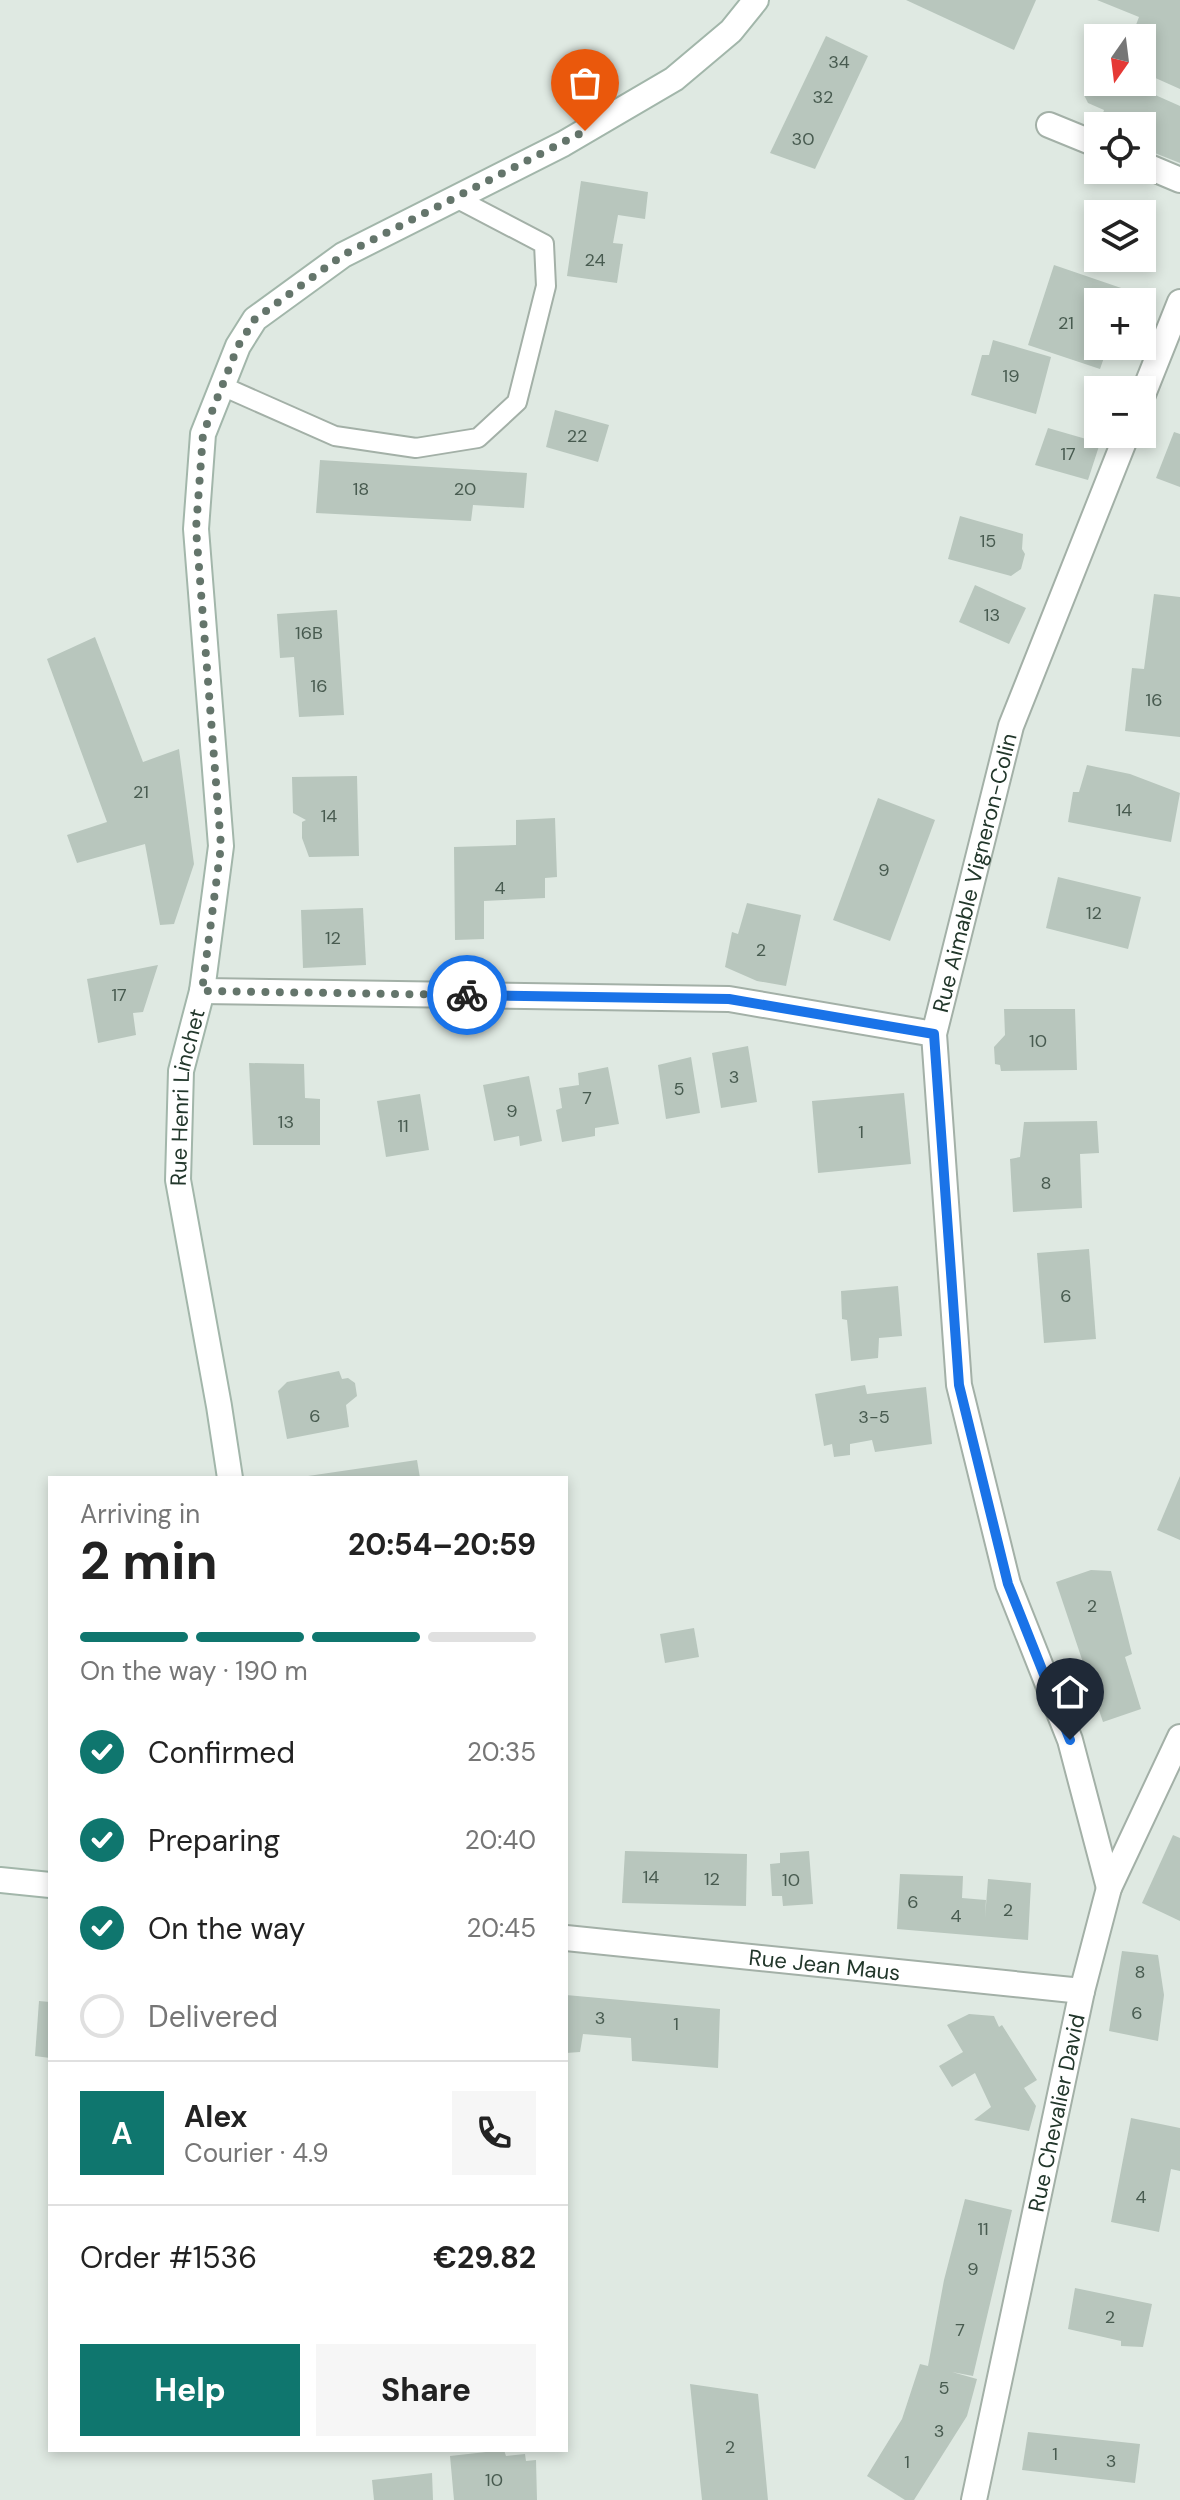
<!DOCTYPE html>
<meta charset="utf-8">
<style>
:root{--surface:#fff;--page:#f6f6f6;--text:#222;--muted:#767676;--line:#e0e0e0;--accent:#0f766e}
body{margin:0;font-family:"DM Sans",sans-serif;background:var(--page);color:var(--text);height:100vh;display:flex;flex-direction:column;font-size:30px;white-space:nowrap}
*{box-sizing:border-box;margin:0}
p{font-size:26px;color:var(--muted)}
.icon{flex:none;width:44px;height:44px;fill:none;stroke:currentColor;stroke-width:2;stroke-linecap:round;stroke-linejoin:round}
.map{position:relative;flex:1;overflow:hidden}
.panel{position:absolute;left:48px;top:1476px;width:520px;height:976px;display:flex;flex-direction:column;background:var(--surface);border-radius:0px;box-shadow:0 4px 12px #0003}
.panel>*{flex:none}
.needle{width:52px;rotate:194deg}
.controls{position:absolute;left:1084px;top:24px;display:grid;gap:16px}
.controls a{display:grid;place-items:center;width:72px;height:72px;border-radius:0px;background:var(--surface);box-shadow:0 4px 12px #0003;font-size:40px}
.pin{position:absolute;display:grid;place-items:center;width:68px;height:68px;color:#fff;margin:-82px -34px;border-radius:50% 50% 50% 0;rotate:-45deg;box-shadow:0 0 8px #0007}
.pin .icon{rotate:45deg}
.courier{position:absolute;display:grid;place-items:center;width:80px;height:80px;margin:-40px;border:6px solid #1a73e8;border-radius:50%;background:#fff;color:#222;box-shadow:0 2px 10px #0007}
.summary em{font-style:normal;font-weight:700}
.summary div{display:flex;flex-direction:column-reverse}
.summary{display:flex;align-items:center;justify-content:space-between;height:136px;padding:0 32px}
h1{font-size:52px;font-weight:700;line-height:60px}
.bar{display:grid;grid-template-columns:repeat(4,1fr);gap:12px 8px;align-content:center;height:96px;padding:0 32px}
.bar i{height:10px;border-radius:6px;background:var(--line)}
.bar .on{background:var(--accent)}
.bar p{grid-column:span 4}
.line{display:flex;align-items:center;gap:20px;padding:0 32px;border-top:2px solid var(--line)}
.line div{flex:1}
.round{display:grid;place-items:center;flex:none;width:84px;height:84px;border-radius:0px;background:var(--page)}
ol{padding:0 32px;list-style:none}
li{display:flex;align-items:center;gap:24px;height:88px}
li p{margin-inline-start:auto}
li .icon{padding:8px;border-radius:50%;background:var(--accent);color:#fff;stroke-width:4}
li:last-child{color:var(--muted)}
li i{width:44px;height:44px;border:4px solid var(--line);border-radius:50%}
.primary-button{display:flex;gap:16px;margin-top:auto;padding:16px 32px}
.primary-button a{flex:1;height:92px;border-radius:0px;background:var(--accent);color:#fff;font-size:32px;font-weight:700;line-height:92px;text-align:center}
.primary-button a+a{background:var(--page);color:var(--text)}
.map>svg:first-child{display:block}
.building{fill:#b8c6bd}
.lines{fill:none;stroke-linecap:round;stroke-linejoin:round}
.lane-casing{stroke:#a3b0a7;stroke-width:22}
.street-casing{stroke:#a3b0a7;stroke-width:28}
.secondary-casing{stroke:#a2b6aa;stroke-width:28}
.lane{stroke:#fff;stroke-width:18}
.street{stroke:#fff;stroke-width:24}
.secondary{stroke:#fff;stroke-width:24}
.done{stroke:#64756b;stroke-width:8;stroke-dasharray:0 14.4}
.route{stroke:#1a73e8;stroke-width:10}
.labels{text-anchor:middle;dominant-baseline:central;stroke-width:6;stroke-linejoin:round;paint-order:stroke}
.number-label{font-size:18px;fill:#485b50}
.street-label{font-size:22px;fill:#22372b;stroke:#eff6f1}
</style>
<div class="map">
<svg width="1180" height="2500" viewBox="0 0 1180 2500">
<rect width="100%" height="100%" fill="#dfe9e2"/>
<g class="building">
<path d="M906,0H1036L1014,50Z"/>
<path d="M1097,0H1180V89L1142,72V38H1131L1139,17Z"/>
<path d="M826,36L868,56L815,169L770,153Z"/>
<path d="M1098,65V82H1126L1180,106V163L1142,148V126H1102L1100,122L1104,110L1088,103L1084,95Z"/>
<path d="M581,181L648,192L645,219L618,215L613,243L623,244L617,283L567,276Z"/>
<path d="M1054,265L1127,290L1123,302H1098V346H1108L1100,369L1028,345Z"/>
<path d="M993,340L1051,357L1036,414L971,395L982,355H989Z"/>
<path d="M555,410L609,425L598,462L546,447Z"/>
<path d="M1048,428L1100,443L1088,480L1035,465Z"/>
<path d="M1174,432L1180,434V487L1156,478Z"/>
<path d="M320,460L527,473L524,508L473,505L471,521L316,513Z"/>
<path d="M960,516L1023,534L1022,549L1025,554L1021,569L1011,576L948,559Z"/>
<path d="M975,585L1026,608L1009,644L959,622Z"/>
<path d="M1154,594L1180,597V737L1125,731L1132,668L1144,669Z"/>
<path d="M337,610L344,715L299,717L294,657L280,658L277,614Z"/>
<path d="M95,637L143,762L179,749L194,864L174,924L160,925L145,844L77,863L67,835L107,822L47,659Z"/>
<path d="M1087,765L1130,774L1180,793L1171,842L1068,822L1073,792H1079Z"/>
<path d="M357,776L359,856L309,857L302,838V822L306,820L293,813L292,777Z"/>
<path d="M878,798L935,820L890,941L833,920Z"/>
<path d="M555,818L557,877L545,878V898L484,901V939L455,940L454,847L516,845V820Z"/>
<path d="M1058,877L1141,897L1128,949L1046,928Z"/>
<path d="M747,903L801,915L786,986L757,981L725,967L732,932L738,934Z"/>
<path d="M363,908L366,965L303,968L301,910Z"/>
<path d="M158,965L143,1012L133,1013L136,1035L98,1043L87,979Z"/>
<path d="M1004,1009H1075L1077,1070L1001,1071L1000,1065L995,1064L994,1047L1005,1035Z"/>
<path d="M748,1046L757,1102L721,1108L712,1053Z"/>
<path d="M691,1057L700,1113L666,1119L658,1065Z"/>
<path d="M249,1063L304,1064L305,1098L320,1099V1145H253Z"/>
<path d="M608,1067L619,1124L595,1128V1136L562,1142L556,1110L562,1108L559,1088L579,1085L578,1073Z"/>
<path d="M529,1076L542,1141L520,1146L519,1136L494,1141L483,1085Z"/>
<path d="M904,1093L911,1164L818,1173L812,1101Z"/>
<path d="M420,1094L429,1150L386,1157L377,1101Z"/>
<path d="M1097,1121L1099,1153L1080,1154L1082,1208L1013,1212L1010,1159L1020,1157L1024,1122Z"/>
<path d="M1089,1249L1096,1339L1044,1343L1037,1253Z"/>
<path d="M898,1286L902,1336L879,1338L878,1358L851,1361L847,1320L842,1319L841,1291Z"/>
<path d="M339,1371L342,1379L348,1378L355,1383L357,1396L346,1405L349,1427L287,1439L278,1391L287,1382Z"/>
<path d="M865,1385L867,1394L926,1387L932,1444L875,1452L872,1440L850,1444V1455L834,1457L832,1444L824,1446L815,1394Z"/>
<path d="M417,1460L420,1478H308V1476Z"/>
<path d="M1180,1476V1540L1157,1530Z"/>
<path d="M1091,1570L1111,1571L1132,1654L1125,1657L1141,1709L1103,1722L1056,1582Z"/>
<path d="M694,1628L699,1657L665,1663L660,1634Z"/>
<path d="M1173,1835L1180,1838V1921L1142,1903Z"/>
<path d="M625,1851L747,1854L746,1906L622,1903Z"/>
<path d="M809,1851L813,1904L783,1906L782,1896H772L770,1864L780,1863V1853Z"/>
<path d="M900,1874L963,1876L962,1898L986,1900L985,1918L988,1879L1031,1883L1028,1940L897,1929Z"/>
<path d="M1122,1951L1158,1955L1164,1995L1158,2041L1109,2031Z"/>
<path d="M566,1995L720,2009L718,2068L632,2061L631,2038L583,2034L580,2052L566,2053Z"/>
<path d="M39,2001L50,2002V2058L35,2056Z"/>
<path d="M969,2014L994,2016L999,2027L1002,2025L1037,2080L1024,2088L1036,2106L1029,2131L974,2120L991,2107L975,2073L952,2087L939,2066L963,2052L947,2025Z"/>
<path d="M1131,2118L1180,2128V2171L1171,2169L1159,2232L1111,2222Z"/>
<path d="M965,2199L1012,2210L973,2376L952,2372L977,2379L967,2416L914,2500H905L867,2476L902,2419L920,2364L928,2366L944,2280Z"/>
<path d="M1075,2288L1152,2304L1143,2347L1121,2346V2341L1068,2329Z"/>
<path d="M690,2384L758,2394L768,2500H702Z"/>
<path d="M1028,2432L1140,2444L1135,2483L1022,2470Z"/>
<path d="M504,2450L506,2456L525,2454L526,2461L536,2460L537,2500H454L450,2456Z"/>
<path d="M432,2473L433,2500H374L372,2480Z"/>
</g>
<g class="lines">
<defs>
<path id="lane" d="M222,386L335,436L416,448L478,438L517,402L546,286L544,244L456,198"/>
<g id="street">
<path d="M1049,125L1098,145"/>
<path d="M1142,164L1180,180"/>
<path d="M1142,397L1180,302"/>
<path d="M202,991L729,999L934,1034"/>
<path id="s1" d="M1109,1888L1070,1740L1008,1584L959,1385L934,1034L1011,726L1127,434"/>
<path id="s2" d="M566,1938L1082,1991"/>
<path id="s3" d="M974,2500L1082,1991L1109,1888L1180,1737"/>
</g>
<g id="secondary">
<path id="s4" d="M230,1478L219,1406L178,1180L181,1071L202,991L221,846L196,529L203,434L238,346L255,319L343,255L563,144L674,79L731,31L756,0"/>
<path d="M0,1880L50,1885"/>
</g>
</defs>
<use href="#lane" class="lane-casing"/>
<use href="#street" class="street-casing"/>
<use href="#secondary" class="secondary-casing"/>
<use href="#lane" class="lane"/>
<use href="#street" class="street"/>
<use href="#secondary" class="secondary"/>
</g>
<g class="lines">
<path class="done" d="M467,995L202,991L221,846L196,529L203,434L238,346L255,319L343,255L585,131"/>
<path class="route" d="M467,995L729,999L934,1034L959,1385L1008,1584L1070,1740"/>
</g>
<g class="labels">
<g class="number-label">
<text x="839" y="62">34</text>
<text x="823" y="97">32</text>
<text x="803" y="139">30</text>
<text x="595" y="260">24</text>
<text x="1066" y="323">21</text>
<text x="1011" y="376">19</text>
<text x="577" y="436">22</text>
<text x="1068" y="454">17</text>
<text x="361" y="489">18</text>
<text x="465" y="489">20</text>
<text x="988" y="541">15</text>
<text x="992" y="615">13</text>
<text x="309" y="633">16B</text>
<text x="319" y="686">16</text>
<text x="1154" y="700">16</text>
<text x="141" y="792">21</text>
<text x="1124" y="810">14</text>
<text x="329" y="816">14</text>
<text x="884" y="870">9</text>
<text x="500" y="888">4</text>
<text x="1094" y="913">12</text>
<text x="333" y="938">12</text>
<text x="761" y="950">2</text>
<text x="119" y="995">17</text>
<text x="1038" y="1041">10</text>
<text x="734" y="1077">3</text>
<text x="679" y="1089">5</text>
<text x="587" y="1098">7</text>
<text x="512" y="1111">9</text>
<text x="286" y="1122">13</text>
<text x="403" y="1126">11</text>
<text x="861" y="1132">1</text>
<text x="1046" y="1183">8</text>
<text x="1066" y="1296">6</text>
<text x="315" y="1416">6</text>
<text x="874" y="1417">3-5</text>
<text x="1092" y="1606">2</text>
<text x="651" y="1877">14</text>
<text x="712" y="1879">12</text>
<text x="791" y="1880">10</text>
<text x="913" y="1902">6</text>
<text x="1008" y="1910">2</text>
<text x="956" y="1916">4</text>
<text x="1140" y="1972">8</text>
<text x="1137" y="2013">6</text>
<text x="600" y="2018">3</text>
<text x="676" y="2024">1</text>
<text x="1141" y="2197">4</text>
<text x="983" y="2229">11</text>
<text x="973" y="2269">9</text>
<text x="1110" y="2317">2</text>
<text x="960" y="2330">7</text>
<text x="944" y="2388">5</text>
<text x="939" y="2431">3</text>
<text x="730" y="2447">2</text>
<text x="1055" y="2454">1</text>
<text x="1111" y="2461">3</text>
<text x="907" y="2462">1</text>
<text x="494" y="2480">10</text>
</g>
<g class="street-label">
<text stroke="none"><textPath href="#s1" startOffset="1044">Rue Aimable Vigneron-Colin</textPath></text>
<text stroke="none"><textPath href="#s4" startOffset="386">Rue Henri Linchet</textPath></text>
<text stroke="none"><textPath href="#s2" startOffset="260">Rue Jean Maus</textPath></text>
<text stroke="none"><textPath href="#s3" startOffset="396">Rue Chevalier David</textPath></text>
</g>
</g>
</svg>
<div class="controls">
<a><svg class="needle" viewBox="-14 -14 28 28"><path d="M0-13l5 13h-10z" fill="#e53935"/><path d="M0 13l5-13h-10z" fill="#767676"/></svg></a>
<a><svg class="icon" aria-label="locate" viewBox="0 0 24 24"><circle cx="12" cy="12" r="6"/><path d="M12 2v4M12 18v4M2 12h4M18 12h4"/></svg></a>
<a><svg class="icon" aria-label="layers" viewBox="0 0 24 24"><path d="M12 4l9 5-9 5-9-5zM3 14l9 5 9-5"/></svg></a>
<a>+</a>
<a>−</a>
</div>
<div class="pin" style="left:585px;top:131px;background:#ea580c"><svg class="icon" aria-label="bag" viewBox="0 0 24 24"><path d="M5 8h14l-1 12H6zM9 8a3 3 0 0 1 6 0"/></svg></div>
<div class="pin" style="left:1070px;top:1740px;background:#1f2937"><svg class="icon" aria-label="home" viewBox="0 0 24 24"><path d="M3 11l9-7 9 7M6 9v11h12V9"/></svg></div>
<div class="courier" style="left:467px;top:995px"><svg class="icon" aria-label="bike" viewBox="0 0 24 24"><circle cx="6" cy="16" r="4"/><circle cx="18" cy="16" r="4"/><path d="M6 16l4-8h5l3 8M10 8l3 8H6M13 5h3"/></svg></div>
<section class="panel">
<div class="summary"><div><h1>2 min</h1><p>Arriving in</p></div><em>20:54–20:59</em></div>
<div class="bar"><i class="on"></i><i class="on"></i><i class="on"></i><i></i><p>On the way · 190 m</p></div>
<ol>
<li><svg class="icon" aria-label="check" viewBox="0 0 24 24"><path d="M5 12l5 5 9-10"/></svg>Confirmed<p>20:35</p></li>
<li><svg class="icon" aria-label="check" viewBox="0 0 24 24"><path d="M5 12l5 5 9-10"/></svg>Preparing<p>20:40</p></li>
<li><svg class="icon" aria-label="check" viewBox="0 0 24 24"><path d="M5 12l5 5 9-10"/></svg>On the way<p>20:45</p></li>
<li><i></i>Delivered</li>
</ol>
<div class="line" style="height:144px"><b class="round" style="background:var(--accent);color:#fff">A</b><div><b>Alex</b><p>Courier · 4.9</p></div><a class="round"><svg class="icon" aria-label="phone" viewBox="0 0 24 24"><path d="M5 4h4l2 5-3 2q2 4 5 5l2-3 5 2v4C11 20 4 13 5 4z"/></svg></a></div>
<div class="line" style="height:104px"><div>Order #1536</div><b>€29.82</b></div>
<div class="primary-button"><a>Help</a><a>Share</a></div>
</section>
</div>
